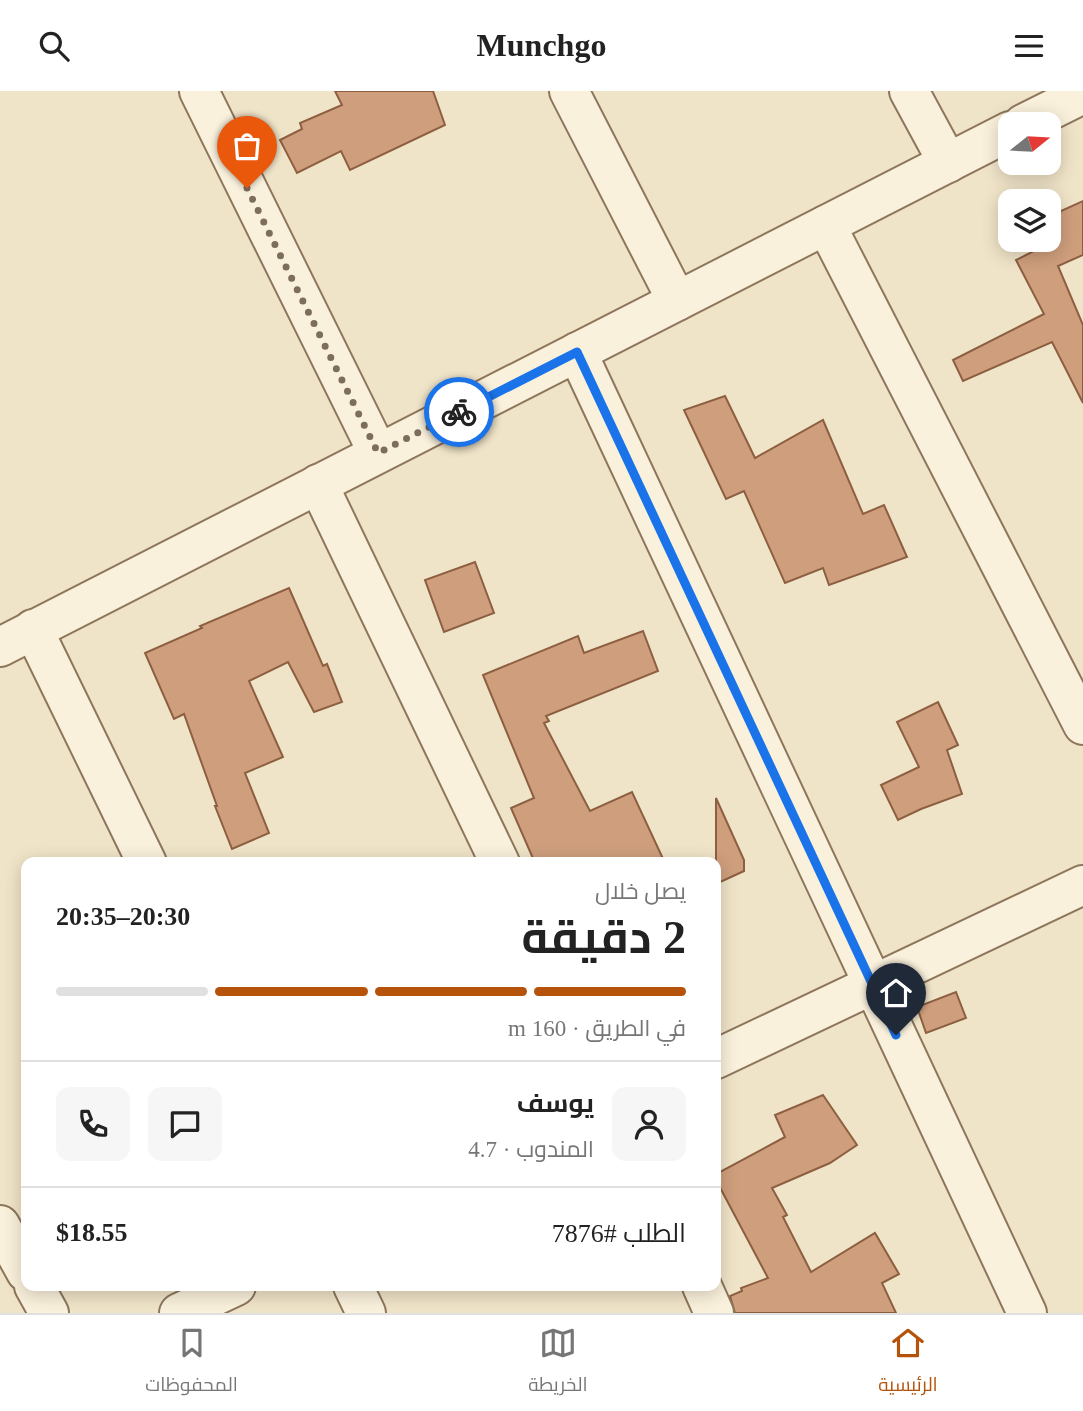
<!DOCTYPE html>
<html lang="ar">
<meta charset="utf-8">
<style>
:root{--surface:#fff;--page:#f6f6f6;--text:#222;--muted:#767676;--line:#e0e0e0;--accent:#b45309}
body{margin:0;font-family:"Times New Roman",Cairo,serif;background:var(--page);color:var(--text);direction:rtl;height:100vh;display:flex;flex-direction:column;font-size:26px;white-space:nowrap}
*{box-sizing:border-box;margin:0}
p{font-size:23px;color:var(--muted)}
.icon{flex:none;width:38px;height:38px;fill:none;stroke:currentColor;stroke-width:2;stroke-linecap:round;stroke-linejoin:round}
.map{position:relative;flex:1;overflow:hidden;direction:ltr}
.sheet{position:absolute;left:21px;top:766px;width:700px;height:434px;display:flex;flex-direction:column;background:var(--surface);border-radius:14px;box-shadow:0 4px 18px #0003;direction:rtl}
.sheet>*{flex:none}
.needle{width:46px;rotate:72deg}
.controls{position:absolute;left:998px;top:21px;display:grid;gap:14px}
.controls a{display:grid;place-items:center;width:63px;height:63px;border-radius:14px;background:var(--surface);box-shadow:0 4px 18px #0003;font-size:35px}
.pin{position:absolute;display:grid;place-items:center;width:60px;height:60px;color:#fff;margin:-72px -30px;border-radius:50% 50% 50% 0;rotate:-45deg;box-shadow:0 0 7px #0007}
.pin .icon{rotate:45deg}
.courier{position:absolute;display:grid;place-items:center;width:70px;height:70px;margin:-35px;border:5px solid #1a73e8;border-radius:50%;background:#fff;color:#222;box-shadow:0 2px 9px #0007}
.summary em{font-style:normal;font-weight:700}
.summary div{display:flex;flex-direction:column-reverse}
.summary{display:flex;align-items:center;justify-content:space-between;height:119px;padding:0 35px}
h1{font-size:46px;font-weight:700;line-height:52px}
.bar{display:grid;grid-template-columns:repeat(4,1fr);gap:10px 7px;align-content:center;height:84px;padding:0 35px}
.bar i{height:9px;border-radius:5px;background:var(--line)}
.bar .active{background:var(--accent)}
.bar p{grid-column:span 4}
.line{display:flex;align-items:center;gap:18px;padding:0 35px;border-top:2px solid var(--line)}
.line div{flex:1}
.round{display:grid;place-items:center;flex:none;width:74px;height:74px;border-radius:14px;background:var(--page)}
header{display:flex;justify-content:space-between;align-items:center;height:91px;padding:0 35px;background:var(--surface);font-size:32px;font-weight:700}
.dock{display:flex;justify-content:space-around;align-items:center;height:98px;border-top:2px solid var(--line);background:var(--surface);font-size:19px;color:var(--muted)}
.dock a{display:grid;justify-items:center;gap:4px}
.dock .active{color:var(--accent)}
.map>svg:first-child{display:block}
.building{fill:#cf9f7d;stroke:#8d5f41;stroke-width:2}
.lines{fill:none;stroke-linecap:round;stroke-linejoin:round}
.minor-casing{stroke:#8d765c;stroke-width:42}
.minor{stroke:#faf1dc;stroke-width:38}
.done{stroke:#7c6e5b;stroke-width:7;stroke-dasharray:0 12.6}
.route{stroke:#1a73e8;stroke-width:9}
</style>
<header><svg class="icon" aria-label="menu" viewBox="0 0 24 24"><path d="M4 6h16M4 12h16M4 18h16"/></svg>Munchgo<svg class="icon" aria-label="search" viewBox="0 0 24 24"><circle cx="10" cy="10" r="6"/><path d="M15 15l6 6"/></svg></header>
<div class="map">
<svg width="1083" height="1222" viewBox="0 0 1083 1222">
<rect width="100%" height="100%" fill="#f0e4c8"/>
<g class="building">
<path d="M335,0H433L445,34L350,79L341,60L297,82L280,49L302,38L300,32L342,14Z"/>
<path d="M1083,110V164L1058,175L1083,234V312L1052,251L963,290L953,269L1044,223L1016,169L1048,153V126Z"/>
<path d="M725,305L755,367L823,329L863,423L884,414L907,466L829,494L823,477L785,492L744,400L726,408L684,319Z"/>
<path d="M475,471L494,522L444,541L425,489Z"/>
<path d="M289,497L323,575L327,573L342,611L314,621L288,571L249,590L283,666L245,682L269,742L232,758L215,715H217L184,623L174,628L145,562L202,537L200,535Z"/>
<path d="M643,540L658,580L546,625L549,630L544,632L590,720L632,701L665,772H535L511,717L534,707L483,584L578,545L584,562Z"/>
<path d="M938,611L958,654L947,659L962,703L921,718L898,729L881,694L919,676L897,631Z"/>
<path d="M716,707L744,769V780L716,793Z"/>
<path d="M956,901L966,927L926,942L917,916Z"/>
<path d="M823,1004L857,1054L830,1072L772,1097L787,1124L783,1126L811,1181L875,1142L899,1183L882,1192L896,1222H735L730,1205L742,1200L741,1197L768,1187L716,1089V1083L785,1046L775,1024Z"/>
</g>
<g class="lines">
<defs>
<g id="minor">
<path d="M199,0L378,362"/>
<path d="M569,0L677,210"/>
<path d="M909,0L948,72"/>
<path d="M1023,33L1083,3"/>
<path d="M826,134L1083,634"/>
<path d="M577,261L1027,1222"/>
<path d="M318,393L500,772"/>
<path d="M33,538L147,772"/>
<path d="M0,556L1010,40"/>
<path d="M716,968L1083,794"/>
<path d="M0,1134L26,1181"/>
<path d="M34,1195L49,1222"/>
<path d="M353,1195L366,1222"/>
<path d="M702,1195L714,1222"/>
<path d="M179,1222L236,1195"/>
</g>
</defs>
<use href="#minor" class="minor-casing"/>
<use href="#minor" class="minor"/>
</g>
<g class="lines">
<path class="done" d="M247,97L378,362L459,321"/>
<path class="route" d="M459,321L577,261L896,944"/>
</g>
</svg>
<div class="controls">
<a><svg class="needle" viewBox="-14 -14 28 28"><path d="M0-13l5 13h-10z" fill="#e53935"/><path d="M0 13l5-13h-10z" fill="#767676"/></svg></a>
<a><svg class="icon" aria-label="layers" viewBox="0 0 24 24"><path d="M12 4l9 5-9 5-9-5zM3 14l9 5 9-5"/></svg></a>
</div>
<div class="pin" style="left:247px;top:97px;background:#ea580c"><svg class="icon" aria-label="bag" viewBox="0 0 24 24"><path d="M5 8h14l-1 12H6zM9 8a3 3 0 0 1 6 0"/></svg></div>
<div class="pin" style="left:896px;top:944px;background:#1f2937"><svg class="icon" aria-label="home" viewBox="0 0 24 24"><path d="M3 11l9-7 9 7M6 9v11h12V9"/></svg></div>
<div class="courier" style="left:459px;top:321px"><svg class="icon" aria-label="bike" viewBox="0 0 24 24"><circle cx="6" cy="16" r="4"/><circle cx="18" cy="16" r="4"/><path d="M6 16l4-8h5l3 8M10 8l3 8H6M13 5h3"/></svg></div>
<section class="sheet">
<div class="summary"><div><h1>2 دقيقة</h1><p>يصل خلال</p></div><em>20:30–20:35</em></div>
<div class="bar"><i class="active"></i><i class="active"></i><i class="active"></i><i></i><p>في الطريق · 160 m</p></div>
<div class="line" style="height:126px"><a class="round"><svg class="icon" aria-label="person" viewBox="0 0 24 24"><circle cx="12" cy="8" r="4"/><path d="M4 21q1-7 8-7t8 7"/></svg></a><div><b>يوسف</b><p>المندوب · 4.7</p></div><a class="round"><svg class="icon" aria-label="chat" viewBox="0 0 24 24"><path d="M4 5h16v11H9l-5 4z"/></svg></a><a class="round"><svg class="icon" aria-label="phone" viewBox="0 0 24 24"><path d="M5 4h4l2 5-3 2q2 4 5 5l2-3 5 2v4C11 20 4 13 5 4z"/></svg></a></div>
<div class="line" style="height:91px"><div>الطلب #7876</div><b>$18.55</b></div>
</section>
</div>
<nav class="dock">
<a class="active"><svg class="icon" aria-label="home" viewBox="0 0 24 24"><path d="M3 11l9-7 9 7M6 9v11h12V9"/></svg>الرئيسية</a>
<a><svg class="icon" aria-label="map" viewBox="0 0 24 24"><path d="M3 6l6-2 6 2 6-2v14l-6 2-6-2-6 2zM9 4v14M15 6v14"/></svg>الخريطة</a>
<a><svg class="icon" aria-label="saved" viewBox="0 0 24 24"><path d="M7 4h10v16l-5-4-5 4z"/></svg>المحفوظات</a>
</nav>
